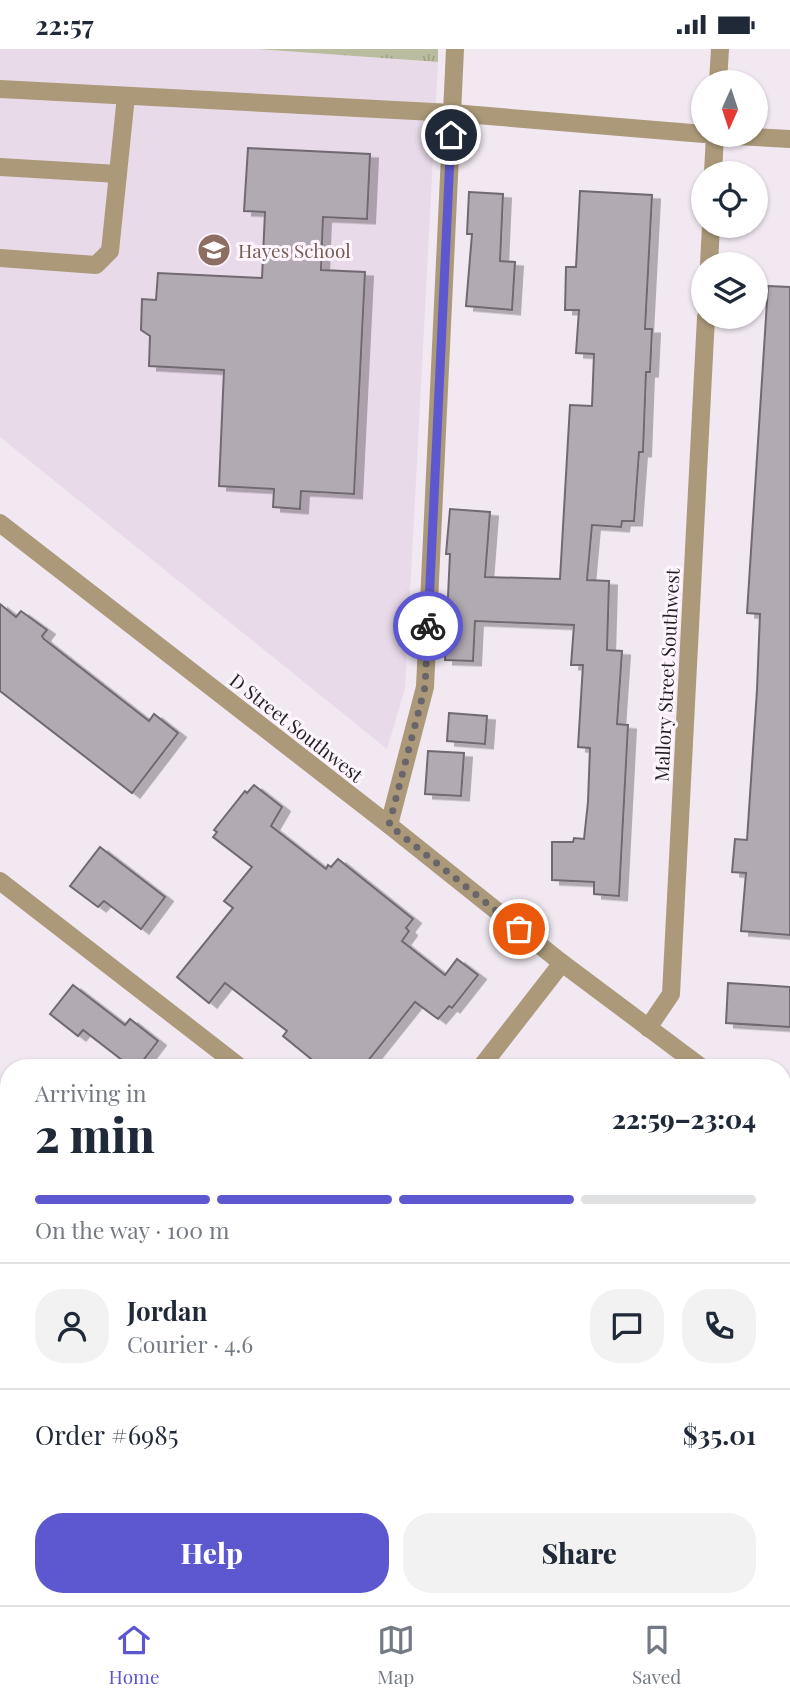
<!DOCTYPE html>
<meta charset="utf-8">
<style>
:root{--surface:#fff;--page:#f2f2f3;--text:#1f2937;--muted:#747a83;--line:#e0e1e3;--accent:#5e58d0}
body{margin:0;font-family:"Playfair Display",serif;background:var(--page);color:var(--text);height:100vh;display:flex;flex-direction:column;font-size:26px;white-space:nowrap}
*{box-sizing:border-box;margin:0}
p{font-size:23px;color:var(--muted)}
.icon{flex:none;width:38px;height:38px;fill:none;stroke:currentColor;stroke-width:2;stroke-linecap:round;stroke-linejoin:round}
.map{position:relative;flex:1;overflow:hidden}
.drawer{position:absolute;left:0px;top:1010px;width:791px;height:548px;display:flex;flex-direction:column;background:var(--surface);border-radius:28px 28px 0 0;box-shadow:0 2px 5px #0004}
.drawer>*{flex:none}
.needle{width:46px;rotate:183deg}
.tools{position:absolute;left:691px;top:21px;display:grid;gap:14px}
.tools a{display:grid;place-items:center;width:77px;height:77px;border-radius:50%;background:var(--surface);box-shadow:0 2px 5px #0004;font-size:35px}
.pin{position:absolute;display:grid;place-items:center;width:60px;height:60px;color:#fff;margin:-30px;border:4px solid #fff;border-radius:50%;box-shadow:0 2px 7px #0007}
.courier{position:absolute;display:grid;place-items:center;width:70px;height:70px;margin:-35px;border:5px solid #5e58d0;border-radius:50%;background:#fff;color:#222;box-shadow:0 2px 9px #0007}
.head em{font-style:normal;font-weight:800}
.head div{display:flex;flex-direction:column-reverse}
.head{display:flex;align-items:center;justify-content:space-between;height:119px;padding:0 35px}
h1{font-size:46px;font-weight:800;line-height:52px}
.bar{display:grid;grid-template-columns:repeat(4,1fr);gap:10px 7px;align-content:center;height:84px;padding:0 35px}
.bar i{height:9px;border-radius:5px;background:var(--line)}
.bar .current{background:var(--accent)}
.bar p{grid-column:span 4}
.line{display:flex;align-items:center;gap:18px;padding:0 35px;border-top:2px solid var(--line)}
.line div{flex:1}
.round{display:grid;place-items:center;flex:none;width:74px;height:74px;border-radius:28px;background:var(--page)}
.action{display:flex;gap:14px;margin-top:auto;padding:14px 35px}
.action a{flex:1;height:80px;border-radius:28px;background:var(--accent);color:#fff;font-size:28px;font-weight:800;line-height:80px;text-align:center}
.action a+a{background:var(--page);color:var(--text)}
.status{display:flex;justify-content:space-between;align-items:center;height:49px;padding:0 35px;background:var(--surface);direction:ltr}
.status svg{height:19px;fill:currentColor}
.tab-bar{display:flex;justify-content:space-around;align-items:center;height:98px;border-top:2px solid var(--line);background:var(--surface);font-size:19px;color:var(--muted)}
.tab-bar a{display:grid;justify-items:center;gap:4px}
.tab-bar .current{color:var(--accent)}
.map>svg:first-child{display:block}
.commercial{fill:#f1dae6}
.built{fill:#e9dae9}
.park{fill:url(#park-tufts)}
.building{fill:#b2aab2;stroke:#716971;stroke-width:2;filter:url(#shadow)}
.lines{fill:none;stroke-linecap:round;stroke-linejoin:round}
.minor{stroke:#ab9979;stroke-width:18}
.major{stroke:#745409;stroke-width:18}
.done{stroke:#6a656a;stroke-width:7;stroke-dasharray:0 12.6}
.route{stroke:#5e58d0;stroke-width:9}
.labels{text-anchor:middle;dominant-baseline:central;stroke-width:6;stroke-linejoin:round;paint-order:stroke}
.education-label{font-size:19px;fill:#785e54;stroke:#fff5fe;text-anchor:start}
.street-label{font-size:19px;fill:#221f22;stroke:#fff5fe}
</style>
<div class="status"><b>22:57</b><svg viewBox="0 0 49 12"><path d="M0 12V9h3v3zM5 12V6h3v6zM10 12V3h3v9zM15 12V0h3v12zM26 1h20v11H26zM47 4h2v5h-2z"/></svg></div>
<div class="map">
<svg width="790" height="1556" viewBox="0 0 790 1556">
<defs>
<pattern id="park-tufts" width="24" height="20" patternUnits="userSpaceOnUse" patternTransform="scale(1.75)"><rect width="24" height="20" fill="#babc9f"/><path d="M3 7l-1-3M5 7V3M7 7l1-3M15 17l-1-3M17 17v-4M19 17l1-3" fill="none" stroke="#a0a189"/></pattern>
<filter id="shadow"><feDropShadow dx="8" dy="4.5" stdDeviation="0" flood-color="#0004"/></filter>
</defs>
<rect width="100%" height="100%" fill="#f1e8f1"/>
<g class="commercial">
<path d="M0,1196L9,1202V1549H453L463,1556H0Z"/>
<path d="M790,1249V1556H558L563,1549H782V1259Z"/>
</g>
<path class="built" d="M0,0H257L438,13L405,639L387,700L0,388Z"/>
<g class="park">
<path d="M257,0H438V13Z"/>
<path d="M9,1423V1549H215L210,1556H0V1434Z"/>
<path d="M329,1549H363L370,1556H323Z"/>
</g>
<g class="building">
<path d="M248,99L370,105L367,170L323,168L321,221L365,223L354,445L301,442L300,460L273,458L274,440L219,437L224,321L149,317L150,287L141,281L142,250L156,251L158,224L262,229L265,163L244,162Z"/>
<path d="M580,142L652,146L645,280H652L650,323H646L643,403H639L634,472H622L621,478L592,476L587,531L609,532L607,601L622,602L617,675L628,676L619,847L594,845V833L552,831V793H573L574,789L584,790L588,753L590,699L578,698L583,616H571L574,576L475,572L473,612L445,611L450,505H446L450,460L490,463L485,528L560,530L570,356L592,357L594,305L576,304L579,261H565L566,218H576Z"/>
<path d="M469,143L503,145L500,212L515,213L512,261L466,257L472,185H467Z"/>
<path d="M768,237L790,238V886L741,882L746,824L732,823L735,790L747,791L757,641L760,565L747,564Z"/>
<path d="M0,555L16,568L21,562L47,581L42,587L44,590L149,672L154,665L178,684L132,744L0,642Z"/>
<path d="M449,664L487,667L485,695L447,692Z"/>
<path d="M428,702L464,704L461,747L425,745Z"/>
<path d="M254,736L282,758L271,777L326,820L328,816L331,818L338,810L413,870L406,879L409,882L402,892L445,926L457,910L478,926L452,959L449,957L438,970L415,953L363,1018H321L283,987L287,982L225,934L209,954L177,928L233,859L224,852L252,818L213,788L217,783L214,781L245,742L247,744Z"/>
<path d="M100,798L165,848L141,880L104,852L98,858L70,837Z"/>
<path d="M728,934L790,938V978L726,974Z"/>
<path d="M73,936L125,976L130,970L158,992L138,1018H131L83,981L78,987L50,965Z"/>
</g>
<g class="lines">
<g class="minor">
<path d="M718,33L720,0"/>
<path d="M0,40L452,64L704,85"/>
<path d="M718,86L790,90"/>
<path d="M0,118L118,125"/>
<path d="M713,124L715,86"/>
<path d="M0,209L96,216L110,202L126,47"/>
<path d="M709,215L711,177"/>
<path d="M0,474L389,776L562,914L701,1018"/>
<path d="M389,776L425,638L455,0"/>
<path d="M0,832L240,1018"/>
<path d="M648,979L671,945L706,268"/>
<path d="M481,1018L562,914"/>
<path d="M782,1079L790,1085"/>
<path d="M782,1340L788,1334"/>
<path d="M612,1556L617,1549"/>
</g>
<g class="major">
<path d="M0,1194L9,1201"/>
<path d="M454,1549L463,1556"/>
</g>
</g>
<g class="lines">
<path class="done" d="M428,577L425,638L389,776L519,880"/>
<path class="route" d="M428,577L451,86"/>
</g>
<defs>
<symbol id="school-disc" viewBox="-11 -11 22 22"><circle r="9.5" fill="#8d6e63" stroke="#fff5fe"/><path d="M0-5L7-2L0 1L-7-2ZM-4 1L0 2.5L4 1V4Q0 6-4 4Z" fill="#fff"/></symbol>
</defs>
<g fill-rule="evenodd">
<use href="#school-disc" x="195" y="182" width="38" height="38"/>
</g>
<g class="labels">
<g class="education-label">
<text x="238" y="201">Hayes School</text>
</g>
<g class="street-label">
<text transform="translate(666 626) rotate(-87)">Mallory Street Southwest</text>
<text transform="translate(297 678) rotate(38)">D Street Southwest</text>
</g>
</g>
</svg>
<div class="tools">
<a><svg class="needle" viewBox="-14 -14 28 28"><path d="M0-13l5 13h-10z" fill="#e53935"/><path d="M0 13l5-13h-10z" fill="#747a83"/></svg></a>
<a><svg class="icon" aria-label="locate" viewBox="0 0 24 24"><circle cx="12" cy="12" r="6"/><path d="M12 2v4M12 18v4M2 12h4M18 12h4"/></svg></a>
<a><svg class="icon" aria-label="layers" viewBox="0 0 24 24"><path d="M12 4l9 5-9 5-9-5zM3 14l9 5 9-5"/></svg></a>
</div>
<div class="pin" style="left:519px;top:880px;background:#ea580c"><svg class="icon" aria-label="bag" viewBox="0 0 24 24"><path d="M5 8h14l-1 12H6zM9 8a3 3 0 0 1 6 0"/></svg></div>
<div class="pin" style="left:451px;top:86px;background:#1f2937"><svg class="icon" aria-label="home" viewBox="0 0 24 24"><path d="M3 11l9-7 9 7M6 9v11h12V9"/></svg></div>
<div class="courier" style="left:428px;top:577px"><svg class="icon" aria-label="bike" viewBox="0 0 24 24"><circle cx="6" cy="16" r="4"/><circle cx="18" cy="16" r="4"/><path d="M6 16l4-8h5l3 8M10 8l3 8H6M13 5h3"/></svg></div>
<section class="drawer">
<div class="head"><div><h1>2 min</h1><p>Arriving in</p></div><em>22:59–23:04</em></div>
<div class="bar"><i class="current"></i><i class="current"></i><i class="current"></i><i></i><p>On the way · 100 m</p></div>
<div class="line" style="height:126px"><a class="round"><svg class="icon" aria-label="person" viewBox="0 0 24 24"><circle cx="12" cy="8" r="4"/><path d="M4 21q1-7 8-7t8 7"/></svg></a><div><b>Jordan</b><p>Courier · 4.6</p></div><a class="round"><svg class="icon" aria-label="chat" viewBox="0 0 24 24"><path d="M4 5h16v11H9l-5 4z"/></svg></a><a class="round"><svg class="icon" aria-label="phone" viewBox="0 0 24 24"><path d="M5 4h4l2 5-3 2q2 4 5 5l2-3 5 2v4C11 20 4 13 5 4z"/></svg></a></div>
<div class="line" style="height:91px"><div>Order #6985</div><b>$35.01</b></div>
<div class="action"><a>Help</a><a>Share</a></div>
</section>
</div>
<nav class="tab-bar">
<a class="current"><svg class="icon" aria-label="home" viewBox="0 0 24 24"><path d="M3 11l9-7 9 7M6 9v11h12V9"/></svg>Home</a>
<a><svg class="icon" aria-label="map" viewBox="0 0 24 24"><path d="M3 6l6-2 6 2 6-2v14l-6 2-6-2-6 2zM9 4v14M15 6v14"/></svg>Map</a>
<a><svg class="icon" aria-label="saved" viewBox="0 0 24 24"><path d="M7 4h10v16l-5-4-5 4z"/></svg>Saved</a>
</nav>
